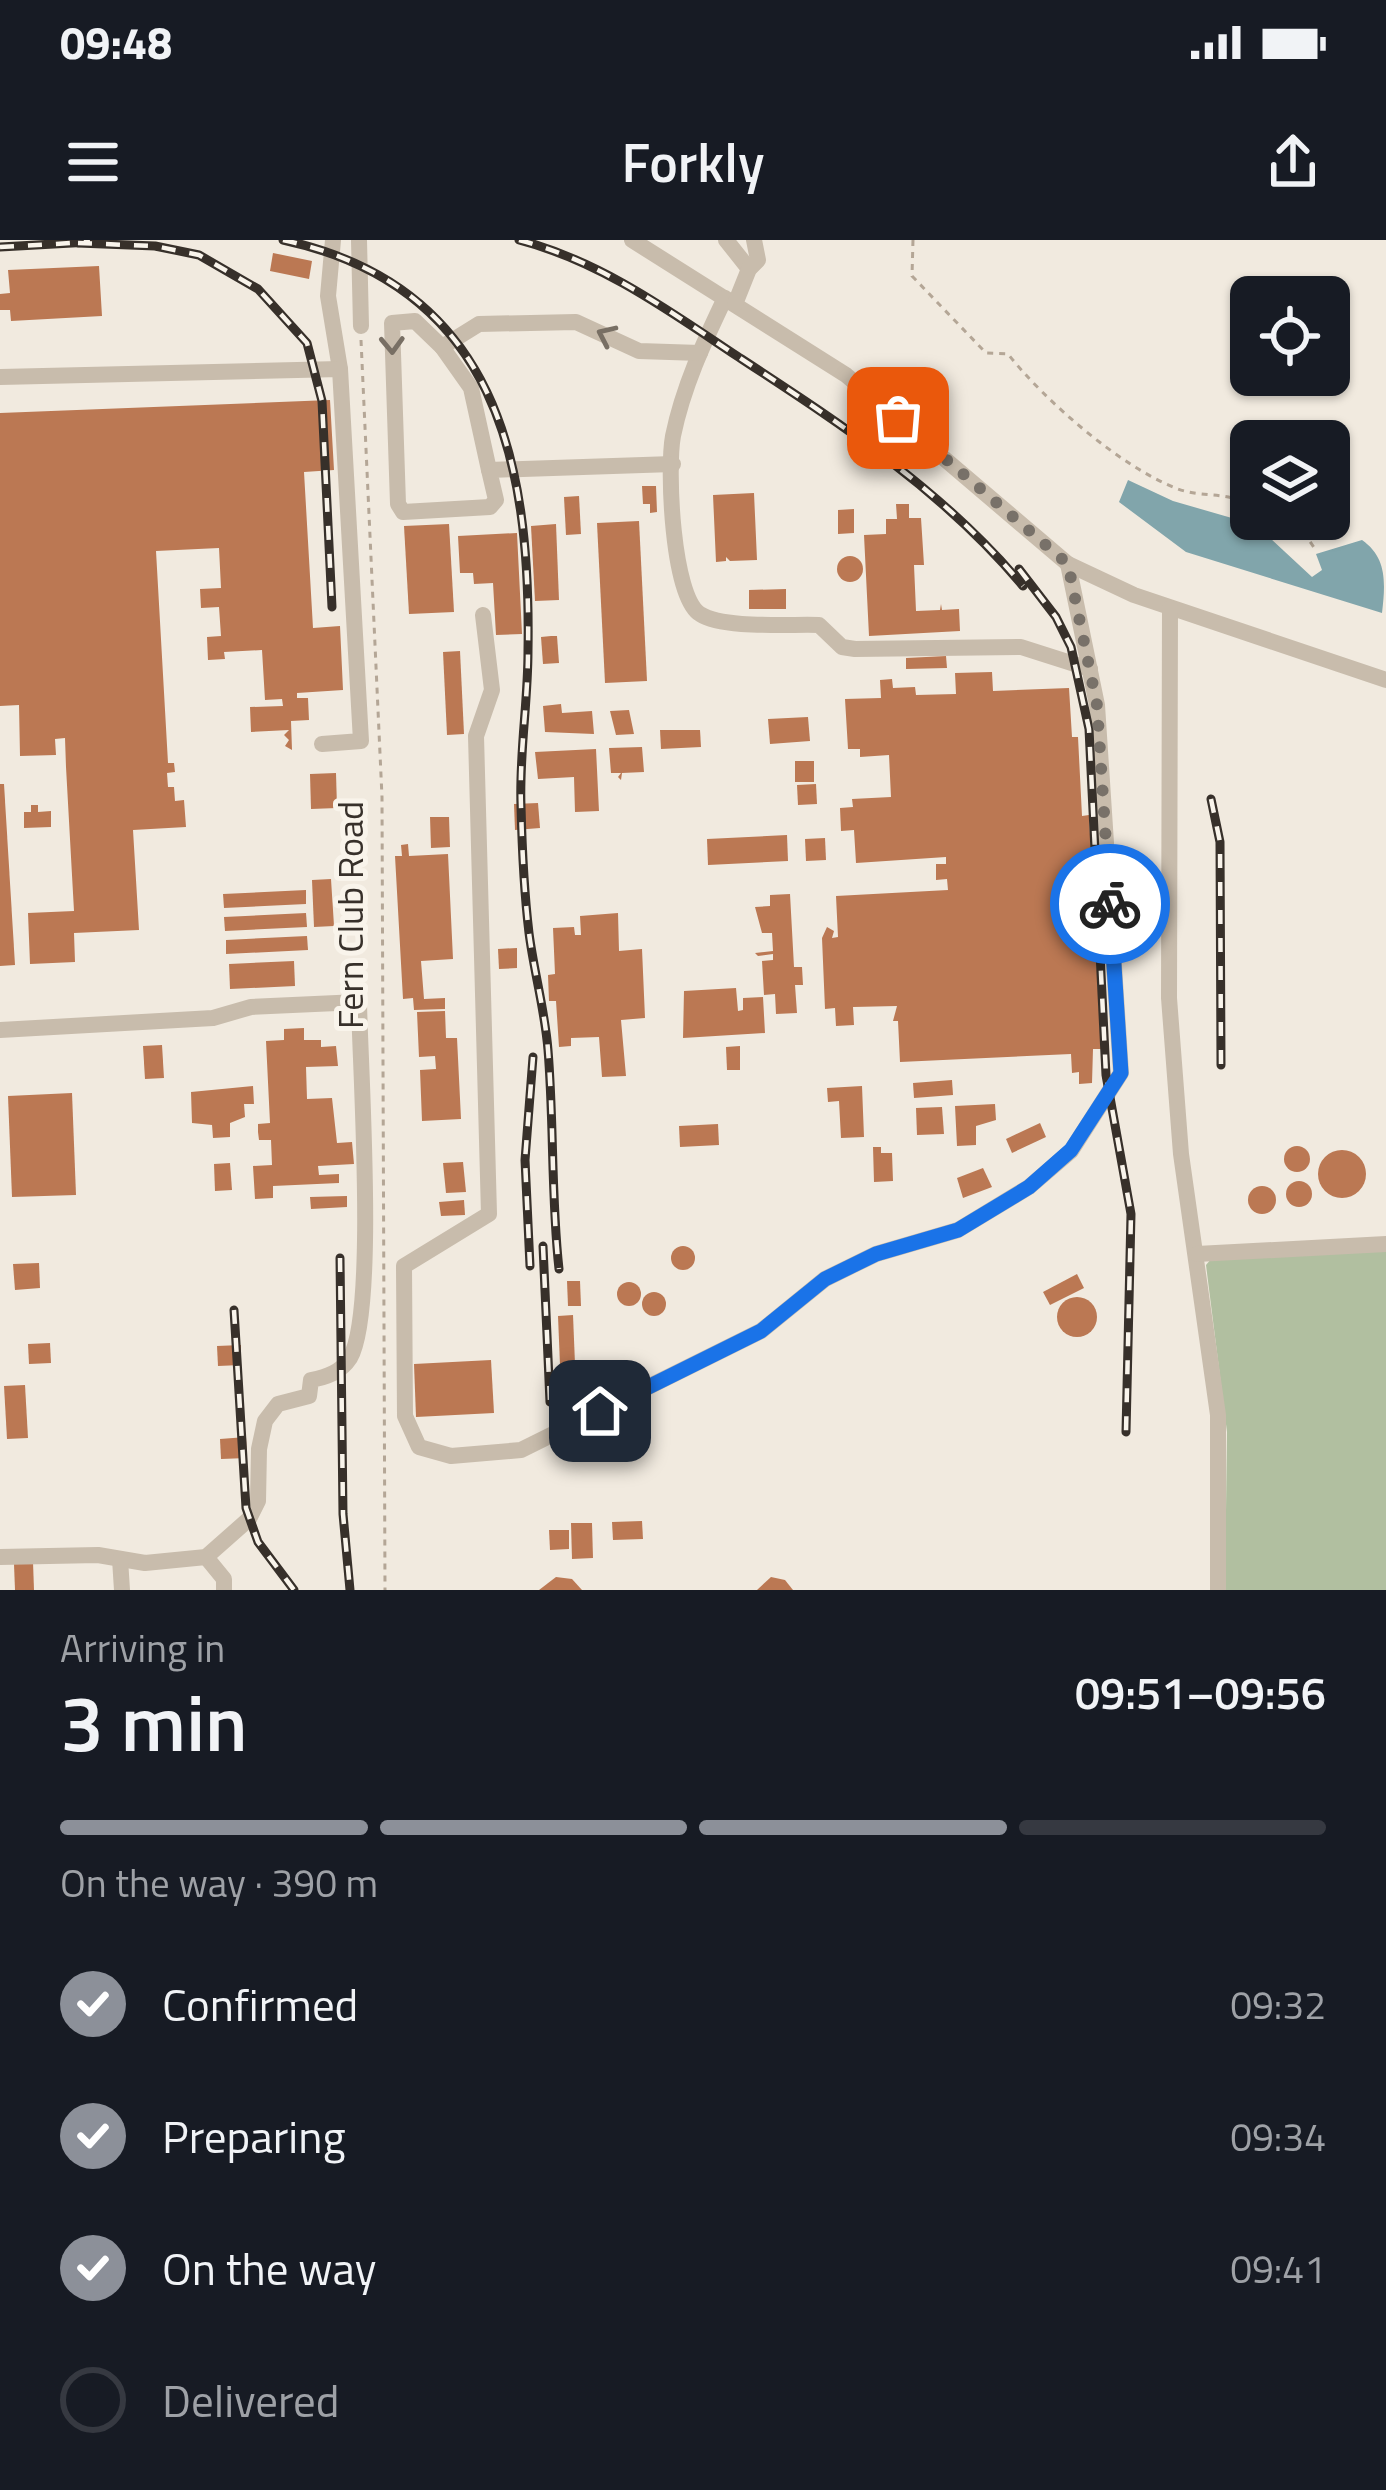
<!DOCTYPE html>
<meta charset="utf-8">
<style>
:root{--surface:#171b24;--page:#242831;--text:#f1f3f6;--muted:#9ea1a6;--line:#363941;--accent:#8c9099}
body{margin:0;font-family:"Titillium Web",sans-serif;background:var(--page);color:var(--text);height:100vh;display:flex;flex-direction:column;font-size:45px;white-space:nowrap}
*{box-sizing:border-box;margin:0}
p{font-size:39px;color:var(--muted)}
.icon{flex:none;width:66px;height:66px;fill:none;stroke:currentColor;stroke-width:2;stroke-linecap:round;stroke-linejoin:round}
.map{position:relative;height:1350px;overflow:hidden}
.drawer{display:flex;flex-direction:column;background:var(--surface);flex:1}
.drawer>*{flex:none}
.tools{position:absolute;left:1230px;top:36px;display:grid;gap:24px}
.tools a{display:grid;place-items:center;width:120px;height:120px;border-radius:18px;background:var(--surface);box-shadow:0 3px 9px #0004;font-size:60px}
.pin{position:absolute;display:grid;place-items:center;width:102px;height:102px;color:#fff;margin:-51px;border-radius:24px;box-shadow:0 6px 18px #0006}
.courier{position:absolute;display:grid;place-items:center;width:120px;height:120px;margin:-60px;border:9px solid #1a73e8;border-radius:50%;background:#fff;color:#222;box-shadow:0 3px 15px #0007}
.overview em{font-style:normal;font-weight:600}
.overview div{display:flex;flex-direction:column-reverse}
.overview{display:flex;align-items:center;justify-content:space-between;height:204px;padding:0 60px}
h1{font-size:78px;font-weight:600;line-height:90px}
.bar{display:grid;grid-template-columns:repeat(4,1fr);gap:18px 12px;align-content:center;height:144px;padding:0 60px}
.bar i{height:15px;border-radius:9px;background:var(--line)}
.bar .on{background:var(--accent)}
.bar p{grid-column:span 4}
ol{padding:0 60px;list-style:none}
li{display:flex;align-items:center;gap:36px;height:132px}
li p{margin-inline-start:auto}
li .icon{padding:12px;border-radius:50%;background:var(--accent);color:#fff;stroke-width:4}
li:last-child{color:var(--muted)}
li i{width:66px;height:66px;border:6px solid var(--line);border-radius:50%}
.status{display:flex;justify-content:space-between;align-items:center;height:84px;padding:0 60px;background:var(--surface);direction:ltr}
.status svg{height:33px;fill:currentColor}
header{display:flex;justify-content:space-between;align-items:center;height:156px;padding:0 60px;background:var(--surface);font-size:54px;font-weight:600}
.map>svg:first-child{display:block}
.green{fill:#b1bfa0}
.water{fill:#81a5ab}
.building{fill:#bb7853}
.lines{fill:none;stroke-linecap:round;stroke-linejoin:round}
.path{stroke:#b4a696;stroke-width:3;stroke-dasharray:6 6;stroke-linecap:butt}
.minor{stroke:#c8bcac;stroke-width:16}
.rail-casing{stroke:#37302a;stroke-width:9}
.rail{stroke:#f9f4eb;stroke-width:4.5;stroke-dasharray:14;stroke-linecap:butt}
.oneway{stroke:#786f64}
.done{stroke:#787169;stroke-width:12;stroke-dasharray:0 21.6}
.route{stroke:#1a73e8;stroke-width:15}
.labels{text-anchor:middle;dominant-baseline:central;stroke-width:10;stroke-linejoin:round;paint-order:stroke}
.street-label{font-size:36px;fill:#37302a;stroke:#f9f4eb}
</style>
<div class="status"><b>09:48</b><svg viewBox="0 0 49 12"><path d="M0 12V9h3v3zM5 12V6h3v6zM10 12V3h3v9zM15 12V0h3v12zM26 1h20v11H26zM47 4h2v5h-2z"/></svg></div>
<header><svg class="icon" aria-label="menu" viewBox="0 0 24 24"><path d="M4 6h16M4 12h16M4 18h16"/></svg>Forkly<svg class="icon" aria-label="share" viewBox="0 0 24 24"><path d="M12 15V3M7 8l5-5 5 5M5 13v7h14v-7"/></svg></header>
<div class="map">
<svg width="1386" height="1350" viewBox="0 0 1386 1350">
<rect width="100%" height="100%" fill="#f1eadf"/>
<path class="green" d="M1386,1008V1350H1225L1227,1192L1206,1025L1212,1018Z"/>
<path class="water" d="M1128,240L1173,261L1256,285L1312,337L1322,330L1316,314L1362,300C1386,317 1386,340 1382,373L1186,312L1119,262Z"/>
<g class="building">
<path d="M273,13L312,21L309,39L270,31Z"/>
<path d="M99,26L102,76L11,81L10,70H0V54L10,53L8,30Z"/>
<path d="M330,160L334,230L304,232L313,388L340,386L343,450L297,453V458H308L309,480L291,481L292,510L285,506L289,500L284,495L289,490L251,492L250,467L283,466L282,459L265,460L262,410L224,412L225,419L208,420L207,397L221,396L219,367L201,368L200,349L221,348L219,308L156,311L168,523H174L175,532L167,533L168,547H174L175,561L184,560L186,587L133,590L139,690L74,693L75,722L30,724L28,673L74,671L66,527L65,498L55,499L56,515L20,516L19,465L0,466V173Z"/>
<path d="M642,246H656L657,272L650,273V264H643Z"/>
<path d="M754,253L757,320L730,321L726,317V321L716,322L713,255Z"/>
<path d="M579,256L581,294L566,295L564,257Z"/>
<path d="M896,264H909V278H921L924,325H914L916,371L940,370L941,364L942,370L959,369L960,391L869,396L864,295L886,294V279H897Z"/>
<path d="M854,269V293L838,294V270Z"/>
<path d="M639,281L647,441L605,443L597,283Z"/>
<path d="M449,284L454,372L409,374L404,286Z"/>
<path d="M556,284L559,360L535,361L531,286Z"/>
<path d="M517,293L522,394L496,395L493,343L474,344L473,333H460L458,296Z"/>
<circle cx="850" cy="329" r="13"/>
<path d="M786,349V369H749V350Z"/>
<path d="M551,396H557L559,423L543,424L541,397Z"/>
<path d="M460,411L464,494L447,495L443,412Z"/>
<path d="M946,416L947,428L906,429V418Z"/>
<path d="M992,432L993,451L1069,448L1072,497H1078L1082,576L1089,575L1101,809H1093L1092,843L1079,844V832L1072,833L1071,814L900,822L898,781H893L897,766L853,767L854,785L836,786L835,768L825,769L822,698L827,687L834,691L832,698L838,697L836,656L948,650L947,639L936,640V624H946V617L856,623L854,590L841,591L840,568L853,567L852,559L891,557L889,515L860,517V509H848L845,459L881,458L880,440L892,439L893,448L915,447L916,455L956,454L955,433Z"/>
<path d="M561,464L562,473L592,471L594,494L545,492L543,466Z"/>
<path d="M629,470L634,494L616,495L610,471Z"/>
<path d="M808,477L810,501L770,504L768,479Z"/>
<path d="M660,490H700L701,507L661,509Z"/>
<path d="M642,507L644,532L622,533L621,540L618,537L621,533H611L609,508Z"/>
<path d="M596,509L599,571L575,572L574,537L538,539L535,512Z"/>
<rect x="795" y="521" width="19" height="21"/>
<path d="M336,533L337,568L311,569L310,534Z"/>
<path d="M0,544H4L15,725L0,726Z"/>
<path d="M816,544L817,564L798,565L797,545Z"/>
<path d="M538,563L540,588L515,590L514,564Z"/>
<path d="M31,565H38V572L51,571V587L24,588V572H31Z"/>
<path d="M430,577H449L450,607L431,608Z"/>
<path d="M787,595L788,621L708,625L707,599Z"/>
<path d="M825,598L826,620L806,621L805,599Z"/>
<path d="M408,604L409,616L448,614L453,719L421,721L424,759L445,758V769L414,770L413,758L403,759L395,616H402L401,605Z"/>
<path d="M331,639L334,686L314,687L312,640Z"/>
<path d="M306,650V664L224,668L223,654Z"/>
<path d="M790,654L794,727H802L803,745H795L797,773L776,774L775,754L764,755L762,721L773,720V714L758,716L755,713L773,711L772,693H762L755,667L770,666V655Z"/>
<path d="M306,673L307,687L225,691L224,677Z"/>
<path d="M618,673L619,711L642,709L645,778L621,780L626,836L602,837L599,797L571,798V806L559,807L556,761H549L548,735L555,734L553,688L574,687L575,695H581L580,676Z"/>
<path d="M307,696L308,710L226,714V700Z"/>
<path d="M517,708V728L499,729L498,709Z"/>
<path d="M294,721L295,746L230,749L229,724Z"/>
<path d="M736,748L738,771L743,770V758L763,757L765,793L683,798L684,751Z"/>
<path d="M445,771L446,798H457L461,879L422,881L420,830L436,829L435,816L419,817L417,772Z"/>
<path d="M304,788V800H321V807L336,806L338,826L306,827L307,859L332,858L337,903L352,902L354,924L318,926L319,935L339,934V943L273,946V958L255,959L253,926L272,925L271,900H259L258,892V884L270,883L266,801L284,800V789Z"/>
<path d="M162,805L164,838L145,839L143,806Z"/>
<path d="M740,806V830H727L726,807Z"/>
<path d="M952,840L953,855L914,858L913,843Z"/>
<path d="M253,846L254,864H244L245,877L230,883V897L213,898L212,885L192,883L191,852Z"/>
<path d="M862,846L864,897L841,898L839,861L828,862L827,848Z"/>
<path d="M72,853L76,955L12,957L8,856Z"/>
<path d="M995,864L996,880L976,886V905L957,906L955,866Z"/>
<path d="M942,867L944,894L917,895L916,868Z"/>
<path d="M1040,883L1046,897L1012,913L1006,899Z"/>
<path d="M718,884L719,905L680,907L679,886Z"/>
<circle cx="1297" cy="919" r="13"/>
<path d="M873,907H881V913H892L893,941L874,942Z"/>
<circle cx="1342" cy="934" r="24"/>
<path d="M463,922L466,952L446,953L443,923Z"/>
<path d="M230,923L232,950L215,951L214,924Z"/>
<path d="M983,928L992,947L963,958L957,938Z"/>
<circle cx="1299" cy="954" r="13"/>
<circle cx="1262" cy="960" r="14"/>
<path d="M347,956V967L311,969L310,957Z"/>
<path d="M464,960L465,975L441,976L439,962Z"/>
<circle cx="683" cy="1018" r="12"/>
<path d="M39,1023L40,1048L15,1050L13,1024Z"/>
<path d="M1077,1034L1084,1048L1050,1065L1043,1052Z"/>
<path d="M567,1041H580L581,1066H568Z"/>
<circle cx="629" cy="1054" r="12"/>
<circle cx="654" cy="1064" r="12"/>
<circle cx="1077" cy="1077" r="20"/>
<path d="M573,1075L575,1124L560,1125L558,1076Z"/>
<path d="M50,1103L51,1123L29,1124L28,1104Z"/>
<path d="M241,1105V1125L218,1126L217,1106Z"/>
<path d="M491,1120L494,1173L416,1177L414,1124Z"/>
<path d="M25,1145L28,1198L7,1199L4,1146Z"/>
<path d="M246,1197L247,1218L221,1219L220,1199Z"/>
<path d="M642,1281L643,1299L613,1300L612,1282Z"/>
<path d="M571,1283H592L593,1318L572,1319Z"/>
<path d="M549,1290H569V1309L550,1310Z"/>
<path d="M33,1322L34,1350H15L14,1324Z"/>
<path d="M556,1337L572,1339L582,1350H539Z"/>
<path d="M771,1337L785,1340L793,1350H757Z"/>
</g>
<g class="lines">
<g class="path">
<path d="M913,0L912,36L986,113L1008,114C1045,161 1122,228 1178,249C1204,258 1224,251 1251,265"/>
<path d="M361,100L382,557L385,1350"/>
<path d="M1284,279L1300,287L1315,309"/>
</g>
<g class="minor">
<path d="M333,0L328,56L340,129"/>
<path d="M359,0L361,86"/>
<path d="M632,0L846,135L1068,324L1134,355L1386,440"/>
<path d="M726,0L749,29"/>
<path d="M725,58C704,102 683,147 673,196C667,228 672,357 700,374C723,389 789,384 819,385L842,407L855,409L1021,407L1090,429"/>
<path d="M735,64L749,29L758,20L754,0"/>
<path d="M442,107L471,148L489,230"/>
<path d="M0,137L340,129L361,501L322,504"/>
<path d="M673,224L489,230L496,260L490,267L403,272L398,264L392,83L415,81L442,107L479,84L576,82L639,111L700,113"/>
<path d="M1170,368L1169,758L1181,914L1218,1175V1350"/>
<path d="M483,375L492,450L476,496L489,974L404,1026L405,1176L419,1207L451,1216L521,1210L761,1091L825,1039L876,1014L958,990L1029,947L1071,911L1121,833L1097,465L1068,324"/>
<path d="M0,790L213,778L251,767L359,762C360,828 377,1072 350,1118C341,1132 327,1137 311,1140L309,1156L278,1164L265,1181L259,1209L258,1261L249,1279L206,1317L145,1323L98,1315L0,1317"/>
<path d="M1197,1014L1386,1004"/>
<path d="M206,1317L224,1339V1350"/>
<path d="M120,1319L122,1350"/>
</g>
<defs>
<g id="rail">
<path d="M283,0C496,46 531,221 528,411C528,463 519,514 521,566C522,608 524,651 529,693C534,732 545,771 548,810C554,883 551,957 559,1029"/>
<path d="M519,0C600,21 668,70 737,116C841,184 943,250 1023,346"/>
<path d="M78,3L155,6L199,15L258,49L307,103L322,161L332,367"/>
<path d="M0,7L90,2"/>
<path d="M1019,329L1056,377L1071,407L1089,489L1106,835L1131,974L1126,1192"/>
<path d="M1211,559L1220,602L1221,825"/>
<path d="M543,1006L550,1162"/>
<path d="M340,1018L343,1274L350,1350"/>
<path d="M530,1026L525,920L533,817"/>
<path d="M234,1070L246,1268L258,1302L294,1350"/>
</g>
</defs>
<use href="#rail" class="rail-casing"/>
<use href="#rail" class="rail"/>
</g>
<defs><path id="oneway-chevron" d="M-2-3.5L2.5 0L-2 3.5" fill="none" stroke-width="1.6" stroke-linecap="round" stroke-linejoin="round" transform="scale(3)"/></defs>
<g class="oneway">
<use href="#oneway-chevron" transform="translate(606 95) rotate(-155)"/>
<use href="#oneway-chevron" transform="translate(392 105) rotate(88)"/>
</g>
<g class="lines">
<path class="done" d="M898,178L1068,324L1097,465L1110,664"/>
<path class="route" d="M600,1171L761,1091L825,1039L876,1014L958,990L1029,947L1071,910L1121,833L1110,664"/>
</g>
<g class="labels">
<g class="street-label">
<text transform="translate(349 675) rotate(-90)">Fern Club Road</text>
</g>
</g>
</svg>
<div class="tools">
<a><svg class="icon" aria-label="locate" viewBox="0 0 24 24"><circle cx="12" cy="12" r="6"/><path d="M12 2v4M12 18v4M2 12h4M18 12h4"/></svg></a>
<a><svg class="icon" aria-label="layers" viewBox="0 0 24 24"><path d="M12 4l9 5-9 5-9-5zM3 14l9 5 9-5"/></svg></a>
</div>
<div class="pin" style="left:898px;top:178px;background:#ea580c"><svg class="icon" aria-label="bag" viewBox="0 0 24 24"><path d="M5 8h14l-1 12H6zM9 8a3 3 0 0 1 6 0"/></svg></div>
<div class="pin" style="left:600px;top:1171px;background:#1f2937"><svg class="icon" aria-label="home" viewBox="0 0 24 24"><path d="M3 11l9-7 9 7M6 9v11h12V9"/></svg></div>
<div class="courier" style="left:1110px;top:664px"><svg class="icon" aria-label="bike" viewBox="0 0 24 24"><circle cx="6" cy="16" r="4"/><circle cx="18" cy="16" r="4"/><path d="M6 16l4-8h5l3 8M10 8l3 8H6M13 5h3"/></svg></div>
</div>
<section class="drawer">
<div class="overview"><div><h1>3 min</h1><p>Arriving in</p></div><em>09:51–09:56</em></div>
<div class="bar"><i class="on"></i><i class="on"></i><i class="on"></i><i></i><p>On the way · 390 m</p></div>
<ol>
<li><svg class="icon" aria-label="check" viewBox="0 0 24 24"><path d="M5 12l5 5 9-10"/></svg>Confirmed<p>09:32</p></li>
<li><svg class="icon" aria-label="check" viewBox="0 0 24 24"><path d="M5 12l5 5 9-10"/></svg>Preparing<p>09:34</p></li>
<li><svg class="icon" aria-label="check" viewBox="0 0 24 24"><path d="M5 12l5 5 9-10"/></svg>On the way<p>09:41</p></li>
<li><i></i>Delivered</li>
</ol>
</section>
